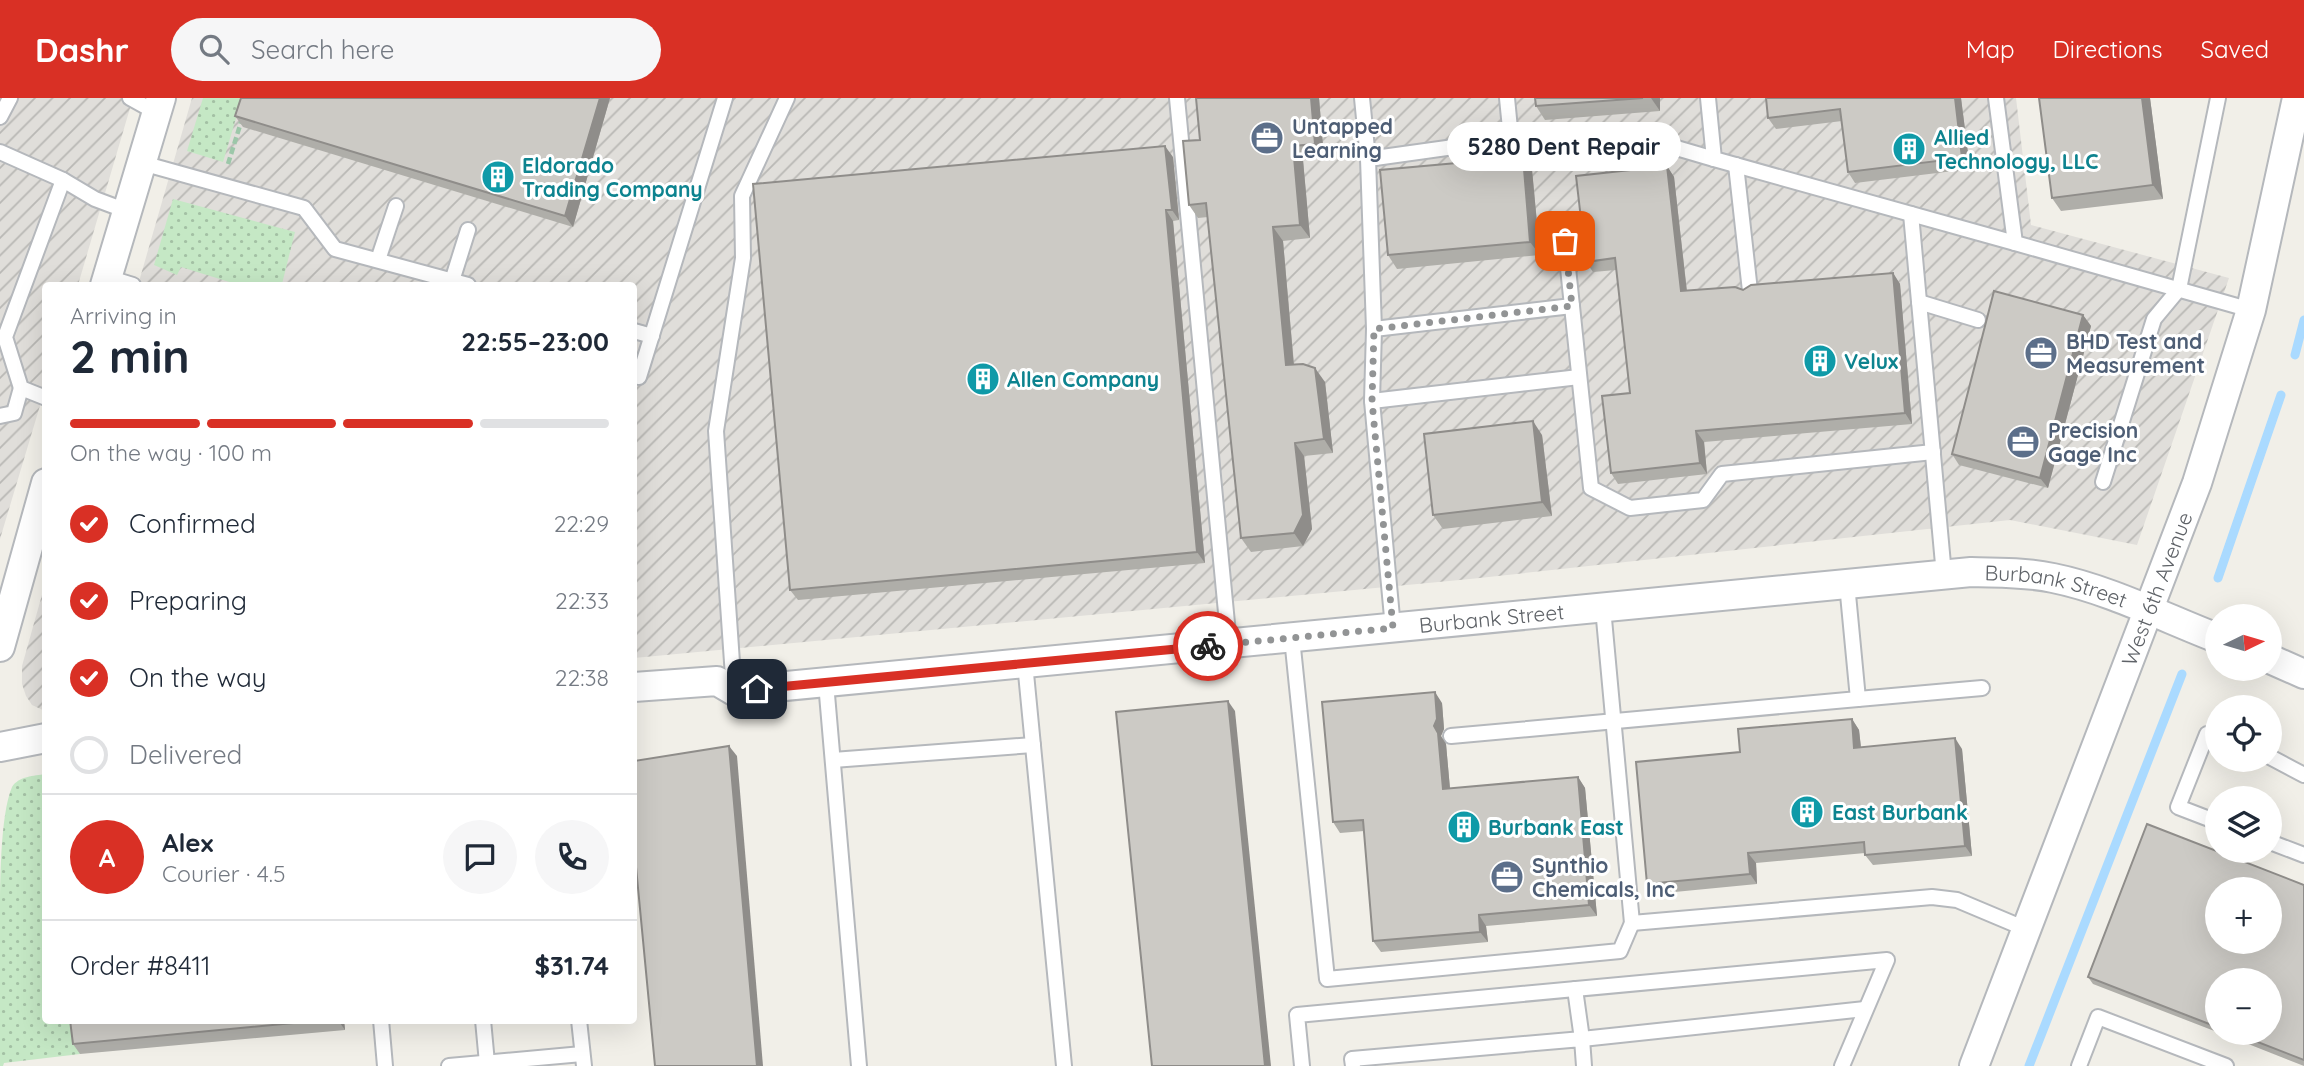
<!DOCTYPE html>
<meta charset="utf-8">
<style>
:root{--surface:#fff;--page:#f6f6f7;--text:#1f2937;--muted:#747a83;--line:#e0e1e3;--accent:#d93025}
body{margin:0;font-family:Quicksand,sans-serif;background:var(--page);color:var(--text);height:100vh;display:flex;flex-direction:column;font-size:26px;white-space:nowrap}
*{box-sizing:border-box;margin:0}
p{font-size:23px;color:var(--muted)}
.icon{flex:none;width:38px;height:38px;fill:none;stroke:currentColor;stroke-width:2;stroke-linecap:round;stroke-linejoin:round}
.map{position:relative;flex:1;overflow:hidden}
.panel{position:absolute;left:42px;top:184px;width:595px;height:742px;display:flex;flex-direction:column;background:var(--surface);border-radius:7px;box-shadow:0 7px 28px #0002}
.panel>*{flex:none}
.needle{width:46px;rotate:85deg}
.tools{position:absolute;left:2205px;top:506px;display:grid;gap:14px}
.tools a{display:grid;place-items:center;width:77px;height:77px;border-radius:50%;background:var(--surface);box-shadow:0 7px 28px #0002;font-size:35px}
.pin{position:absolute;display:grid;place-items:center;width:60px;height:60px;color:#fff;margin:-30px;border-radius:14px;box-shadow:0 4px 10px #0006}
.courier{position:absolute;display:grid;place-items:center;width:70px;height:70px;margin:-35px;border:5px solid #d93025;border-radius:50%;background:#fff;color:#222;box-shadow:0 2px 9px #0007}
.bubble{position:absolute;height:49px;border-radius:24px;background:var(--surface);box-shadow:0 7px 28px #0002;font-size:23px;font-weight:800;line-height:49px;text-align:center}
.summary em{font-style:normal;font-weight:800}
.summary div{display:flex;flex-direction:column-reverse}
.summary{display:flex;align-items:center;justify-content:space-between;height:119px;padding:0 28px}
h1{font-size:46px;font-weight:800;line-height:52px}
.bar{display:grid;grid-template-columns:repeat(4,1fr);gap:10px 7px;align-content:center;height:84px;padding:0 28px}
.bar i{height:9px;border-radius:5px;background:var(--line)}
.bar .selected{background:var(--accent)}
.bar p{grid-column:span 4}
.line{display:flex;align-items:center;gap:18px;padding:0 28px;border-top:2px solid var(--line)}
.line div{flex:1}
.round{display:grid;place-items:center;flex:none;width:74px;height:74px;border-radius:37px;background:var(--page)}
ol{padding:0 28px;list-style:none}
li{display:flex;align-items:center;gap:21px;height:77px}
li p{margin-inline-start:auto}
li .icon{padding:7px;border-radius:50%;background:var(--accent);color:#fff;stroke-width:4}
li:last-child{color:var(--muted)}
li i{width:38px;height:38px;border:4px solid var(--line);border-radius:50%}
header{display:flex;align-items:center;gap:42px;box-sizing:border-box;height:98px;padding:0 35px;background:var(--accent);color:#fff}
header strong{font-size:33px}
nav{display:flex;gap:38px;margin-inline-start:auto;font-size:24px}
.search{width:490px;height:63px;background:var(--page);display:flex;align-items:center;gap:18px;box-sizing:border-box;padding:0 24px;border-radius:38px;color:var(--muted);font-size:26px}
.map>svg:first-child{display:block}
.industrial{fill:url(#industrial-furrows)}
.grass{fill:url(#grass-dots)}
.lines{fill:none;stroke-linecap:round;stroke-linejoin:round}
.stream{stroke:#aadaff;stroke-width:9}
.lane-casing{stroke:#b5b8bc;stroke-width:18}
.street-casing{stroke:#b5b8bc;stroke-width:32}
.path{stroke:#9cc7a9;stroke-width:4.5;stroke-dasharray:7 3.5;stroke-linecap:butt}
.lane{stroke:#fff;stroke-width:14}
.street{stroke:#fff;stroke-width:28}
.wall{fill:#afaea9}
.shaded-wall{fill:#8f8d8a}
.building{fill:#cccac5;stroke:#8f8d8a;stroke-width:2;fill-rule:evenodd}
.done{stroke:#929495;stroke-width:7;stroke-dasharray:0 12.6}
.route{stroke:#d93025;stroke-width:9}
.labels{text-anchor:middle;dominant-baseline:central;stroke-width:6;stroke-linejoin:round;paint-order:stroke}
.service-label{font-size:21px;font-weight:bold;fill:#4e5e75;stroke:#fff;text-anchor:start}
.culture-label{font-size:21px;font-weight:bold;fill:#0d838f;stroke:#fff;text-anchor:start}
.street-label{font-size:21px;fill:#5f6368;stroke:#fff}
</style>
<header>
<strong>Dashr</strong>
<div class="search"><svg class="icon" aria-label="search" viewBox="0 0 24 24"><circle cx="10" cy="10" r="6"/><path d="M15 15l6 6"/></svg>Search here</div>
<nav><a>Map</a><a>Directions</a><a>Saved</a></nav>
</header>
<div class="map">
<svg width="2304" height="968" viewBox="0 0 2304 968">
<defs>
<pattern id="industrial-furrows" width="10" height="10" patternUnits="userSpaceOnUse" patternTransform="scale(1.75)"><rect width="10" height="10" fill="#e0deda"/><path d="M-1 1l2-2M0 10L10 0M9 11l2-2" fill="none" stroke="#b9b8b5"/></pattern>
<pattern id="grass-dots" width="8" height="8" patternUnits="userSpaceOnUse" patternTransform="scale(1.75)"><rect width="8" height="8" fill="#c5e8c5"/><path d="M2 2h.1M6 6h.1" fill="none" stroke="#a3c0a4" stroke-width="1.8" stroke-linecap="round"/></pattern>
</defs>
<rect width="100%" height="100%" fill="#f1efe8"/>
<g class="industrial">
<path d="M0,0H133L78,187H46L45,291L0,441Z"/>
<path d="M192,0H2016L2031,127L2229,180L2137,447L2010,422L1470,481L634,560V187H138Z"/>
<path d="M45,486L46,613H45L32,607L26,598L22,586V568Z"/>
</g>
<g class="grass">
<path d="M203,0H242L223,64L187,53Z"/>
<path d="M173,101L295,134L282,186L239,187L181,169L177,177L154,167Z"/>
<path d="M45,676L46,922H77L80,956L4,965L3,968H0C0,919 0,871 0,822C0,789 0,717 12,689C19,678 34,678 45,676Z"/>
</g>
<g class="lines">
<g class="stream">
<path d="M2295,257L2304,222"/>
<path d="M2218,480L2281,297"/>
<path d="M2029,968L2182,576"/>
</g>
<defs>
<g id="lane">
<path d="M130,0L157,15"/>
<path d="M1177,0L1229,546"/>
<path d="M1362,0L1368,61L1511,41L1656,44L1714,61"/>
<path d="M1507,0L1511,41"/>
<path d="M1708,0L1714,61L2015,145"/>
<path d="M1996,0L2015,145L2251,212"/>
<path d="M0,19L10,0"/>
<path d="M0,54L63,82L95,101L127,113"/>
<path d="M1368,61L1374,231L1372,303L1393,530"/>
<path d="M142,65L304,110L335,151L468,187"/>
<path d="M1736,67L1750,193"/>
<path d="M1911,116L1944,477"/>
<path d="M1563,122L1591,390L1630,410L1703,402L1722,376L1933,354"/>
<path d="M378,162L396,108"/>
<path d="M107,179L133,187"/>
<path d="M452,183L468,132"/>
<path d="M1919,204L1978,222"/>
<path d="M1374,231L1572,208"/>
<path d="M634,233L652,238"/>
<path d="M639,279L725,0"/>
<path d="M46,300L21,290L5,239L63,82"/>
<path d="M1372,303L1579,279"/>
<path d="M0,318L14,315L21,290"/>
<path d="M2103,384L2154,221L2179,191L2218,0"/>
<path d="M1603,510L1632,825L1932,799L1957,802L2026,831"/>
<path d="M1292,540L1327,881L1620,853L1632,825"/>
<path d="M1025,565L1064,968"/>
<path d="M826,585L859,968"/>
<path d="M734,593L716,333L743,160L742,98L787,0"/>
<path d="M1858,601L1982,590"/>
<path d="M1451,638L1858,601L1847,486"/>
<path d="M2217,640L2207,636L2178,709L2217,724"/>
<path d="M2270,659L2304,677"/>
<path d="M833,662L1033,647"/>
<path d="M2270,744L2304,757"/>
<path d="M1575,891L1582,941L1865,911"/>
<path d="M381,922L385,968"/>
<path d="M483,922L487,965"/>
<path d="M579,922L584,968"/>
<path d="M449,968L582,956"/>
<path d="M1302,968L1297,917L1887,862L1842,968"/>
<path d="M1353,968L1352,961L1582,941L1584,968"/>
<path d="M2079,968L2098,919L2226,968"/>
</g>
<g id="street">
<path d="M105,187L161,0"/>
<path d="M0,549L46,385"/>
<path d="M2270,561L2304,576"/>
<path id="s1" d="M634,589L717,583L734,593L1971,474C1999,475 2026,474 2053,480C2108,491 2165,520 2217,540"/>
<path d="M0,649L46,640"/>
<path id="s2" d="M1974,968L2197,385L2251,212L2297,0"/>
</g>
</defs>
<use href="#lane" class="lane-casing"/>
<use href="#street" class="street-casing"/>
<path class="path" d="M228,66L242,21"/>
<use href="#lane" class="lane"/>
<use href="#street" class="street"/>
</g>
<g class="wall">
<path d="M610,0L573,129L243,29L235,18Z"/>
<path d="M1319,0L1324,60L1303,62L1310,140L1283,143L1294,266L1325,284L1333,355L1304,358L1312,431L1303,448L1251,454L1241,440L1208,119L1198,120L1189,107L1200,42Z"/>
<path d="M1535,0H1660V13L1545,22L1536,8Z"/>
<path d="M1766,0H1961L1970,71L1855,85L1848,74L1842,23L1776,31L1768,20Z"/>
<path d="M2150,0L2163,101L2061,113L2052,100Z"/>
<path d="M1173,59L1179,122L1173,123L1205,465L798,502L790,492Z"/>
<path d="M1667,68L1674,79L1687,193L1743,192L1893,175L1900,186L1912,326L1704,344L1707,376L1618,386L1611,375L1630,295L1616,172L1593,174L1586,164Z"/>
<path d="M1532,72L1540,157L1397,171L1388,157Z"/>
<path d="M2083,217L2091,228L2048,390L1959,367L1952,356Z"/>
<path d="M1542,337L1552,418L1443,431L1433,417Z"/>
<path d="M1442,605L1444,631L1441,638L1446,646L1450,691L1578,679L1585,690L1597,818L1486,828L1488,844L1381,854L1373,843L1364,733L1340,735L1333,724Z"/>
<path d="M1852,621L1859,632L1861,649L1962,651L1972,758L1873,767L1865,757V755L1756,765L1757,786L1654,796L1647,786L1740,654Z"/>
<path d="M2304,787V968L2218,934H2270L2217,882V934L2093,886L2088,879Z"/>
<path d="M70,922H344L345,932L80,956L73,946Z"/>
</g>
<g class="shaded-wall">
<path d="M600,0H610L573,129L565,118Z"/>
<path d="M1311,0H1319L1324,60L1315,46Z"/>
<path d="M1651,0H1660V13Z"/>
<path d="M1955,0H1961L1970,71L1962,60Z"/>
<path d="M2142,0H2150L2163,101L2153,87Z"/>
<path d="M1165,48L1173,59L1179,122L1172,112Z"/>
<path d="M1293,48L1303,62L1310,140L1300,127Z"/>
<path d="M1523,59L1532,72L1540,157L1530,144Z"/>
<path d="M1667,68L1674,79L1688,204L1681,193Z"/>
<path d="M1166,112L1173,123L1205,465L1197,454Z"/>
<path d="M1273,129L1283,143L1295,281L1286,267Z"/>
<path d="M1893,175L1900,186L1912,326L1905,315Z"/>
<path d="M2083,217L2091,228L2048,390L2040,380Z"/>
<path d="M1315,270L1325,284L1333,355L1324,341Z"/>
<path d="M1533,323L1542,337L1552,418L1542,404Z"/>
<path d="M1696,333L1704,344L1707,376L1700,365Z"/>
<path d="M1295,345L1304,358L1312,431L1303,448L1294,435Z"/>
<path d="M1435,594L1442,605L1444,631L1441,638L1446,646L1451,702L1443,691L1434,628Z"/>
<path d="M1228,603L1235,613L1271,968H1265Z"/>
<path d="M1852,621L1859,632L1862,660L1854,650Z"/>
<path d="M1955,640L1962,651L1972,758L1965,748Z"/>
<path d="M729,648L737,658L763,968H757Z"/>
<path d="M1578,679L1585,690L1597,818L1589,807Z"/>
<path d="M1748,755L1756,765L1757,786L1750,776Z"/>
<path d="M1479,817L1486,828L1488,844L1480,834Z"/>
<path d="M338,922H344L345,932Z"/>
</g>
<g class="building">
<path d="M241,0H600L565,118L235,18Z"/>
<path d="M1196,0H1311L1315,46L1293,48L1300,127L1273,129L1286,267L1303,266L1315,270L1324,341L1295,345L1303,417L1294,435L1241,440L1206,105L1189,107L1183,43L1200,42Z"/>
<path d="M1535,0H1643L1536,8Z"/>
<path d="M1766,0H1955L1962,60L1848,74L1840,11L1768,20Z"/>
<path d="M2039,0H2142L2153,87L2052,100Z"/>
<path d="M1165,48L1172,112H1166L1197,454L790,492L753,86Z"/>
<path d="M1523,59L1530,144L1388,157L1380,72Z"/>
<path d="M1667,68L1681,193L1735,189L1743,192L1751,187L1893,175L1905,315L1696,333L1700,365L1611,375L1602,298L1630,295L1615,160L1586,164L1576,78Z"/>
<path d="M1994,193L2083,217L2040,380L1952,356Z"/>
<path d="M1533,323L1542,404L1433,417L1424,336Z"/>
<path d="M1435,594L1437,621L1434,628L1438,635L1443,691L1578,679L1589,807L1479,817L1480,834L1373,843L1363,722L1333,724L1322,604Z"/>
<path d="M1228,603L1265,968H1152L1116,614Z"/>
<path d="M1852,621L1854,650L1955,640L1965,748L1865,757L1864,744L1748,755L1750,776L1647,786L1636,664L1740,654L1738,631Z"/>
<path d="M729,648L757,968H655L634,748V663Z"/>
<path d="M2147,726L2304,787V962L2232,934H2270V882H2217V929L2088,879ZM2217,791H2270V844H2217Z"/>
<path d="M70,922H325L73,946Z"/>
</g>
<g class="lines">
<path class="done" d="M1208,548L1393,530L1372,303L1374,231L1572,208L1565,143"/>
<path class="route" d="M757,591L1208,548"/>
</g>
<defs>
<symbol id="office-disc" viewBox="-11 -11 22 22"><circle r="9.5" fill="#5c6f8a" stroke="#fff"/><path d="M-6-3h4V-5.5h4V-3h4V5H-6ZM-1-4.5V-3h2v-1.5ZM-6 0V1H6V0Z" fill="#fff"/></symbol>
<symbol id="building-disc" viewBox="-11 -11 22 22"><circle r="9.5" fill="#0f9aa8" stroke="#fff"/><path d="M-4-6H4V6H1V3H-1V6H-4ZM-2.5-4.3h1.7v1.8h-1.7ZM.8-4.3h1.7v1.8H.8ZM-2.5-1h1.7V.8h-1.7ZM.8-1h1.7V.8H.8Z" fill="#fff"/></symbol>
</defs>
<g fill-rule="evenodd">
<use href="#office-disc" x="1248" y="21" width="38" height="38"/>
<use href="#building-disc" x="1890" y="32" width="38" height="38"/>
<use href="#building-disc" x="479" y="60" width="38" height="38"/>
<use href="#office-disc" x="2022" y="236" width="38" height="38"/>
<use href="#building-disc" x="1801" y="244" width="38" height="38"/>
<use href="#building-disc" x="964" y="262" width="38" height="38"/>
<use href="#office-disc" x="2004" y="325" width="38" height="38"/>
<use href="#building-disc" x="1788" y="695" width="38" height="38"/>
<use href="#building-disc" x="1445" y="710" width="38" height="38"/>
<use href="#office-disc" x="1488" y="760" width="38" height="38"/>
</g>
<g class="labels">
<g class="service-label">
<text x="1292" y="28">Untapped<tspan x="1292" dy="24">Learning</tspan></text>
<text x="2066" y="243">BHD Test and<tspan x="2066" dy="24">Measurement</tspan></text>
<text x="2048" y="332">Precision<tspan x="2048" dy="24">Gage Inc</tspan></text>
<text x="1532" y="767">Synthio<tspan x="1532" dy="24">Chemicals, Inc</tspan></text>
</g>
<g class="culture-label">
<text x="1934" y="39">Allied<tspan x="1934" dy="24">Technology, LLC</tspan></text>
<text x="522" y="67">Eldorado<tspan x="522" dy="24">Trading Company</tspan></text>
<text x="1844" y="263">Velux</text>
<text x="1007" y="281">Allen Company</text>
<text x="1832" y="714">East Burbank</text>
<text x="1488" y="729">Burbank East</text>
</g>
<g class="street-label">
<text stroke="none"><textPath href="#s1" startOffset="1432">Burbank Street</textPath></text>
<text stroke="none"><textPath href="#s2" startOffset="511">West 6th Avenue</textPath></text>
<text stroke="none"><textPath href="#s1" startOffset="864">Burbank Street</textPath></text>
</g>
</g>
</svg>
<div class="tools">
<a><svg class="needle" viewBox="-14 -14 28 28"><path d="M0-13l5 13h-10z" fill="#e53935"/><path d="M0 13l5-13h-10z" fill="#747a83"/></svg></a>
<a><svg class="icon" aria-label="locate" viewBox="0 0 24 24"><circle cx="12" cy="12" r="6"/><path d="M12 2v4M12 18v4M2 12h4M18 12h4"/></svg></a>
<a><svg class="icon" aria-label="layers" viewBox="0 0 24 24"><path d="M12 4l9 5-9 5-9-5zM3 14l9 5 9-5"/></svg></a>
<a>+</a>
<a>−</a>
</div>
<div class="pin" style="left:1565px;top:143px;background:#ea580c"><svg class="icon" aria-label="bag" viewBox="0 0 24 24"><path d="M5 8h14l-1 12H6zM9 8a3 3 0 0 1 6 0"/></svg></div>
<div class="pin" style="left:757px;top:591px;background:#1f2937"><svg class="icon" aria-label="home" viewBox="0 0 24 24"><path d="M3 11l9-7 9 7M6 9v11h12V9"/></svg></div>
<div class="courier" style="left:1208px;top:548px"><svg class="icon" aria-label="bike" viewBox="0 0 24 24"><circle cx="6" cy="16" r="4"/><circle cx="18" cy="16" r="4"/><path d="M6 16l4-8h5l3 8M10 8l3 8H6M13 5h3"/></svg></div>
<div class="bubble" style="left:1447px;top:24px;width:234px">5280 Dent Repair</div>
<section class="panel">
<div class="summary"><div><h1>2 min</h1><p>Arriving in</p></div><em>22:55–23:00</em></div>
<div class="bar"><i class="selected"></i><i class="selected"></i><i class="selected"></i><i></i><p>On the way · 100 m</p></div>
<ol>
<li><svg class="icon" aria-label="check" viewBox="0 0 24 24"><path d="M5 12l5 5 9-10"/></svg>Confirmed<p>22:29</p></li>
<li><svg class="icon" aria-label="check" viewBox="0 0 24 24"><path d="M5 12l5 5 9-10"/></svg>Preparing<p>22:33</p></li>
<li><svg class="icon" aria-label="check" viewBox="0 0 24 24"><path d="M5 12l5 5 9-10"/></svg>On the way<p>22:38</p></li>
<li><i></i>Delivered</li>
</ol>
<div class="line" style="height:126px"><b class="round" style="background:var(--accent);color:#fff">A</b><div><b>Alex</b><p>Courier · 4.5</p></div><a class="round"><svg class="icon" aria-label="chat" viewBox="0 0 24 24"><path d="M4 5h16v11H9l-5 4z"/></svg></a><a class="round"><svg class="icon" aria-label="phone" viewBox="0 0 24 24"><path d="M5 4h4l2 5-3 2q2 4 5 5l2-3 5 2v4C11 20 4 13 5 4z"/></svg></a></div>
<div class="line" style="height:91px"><div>Order #8411</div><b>$31.74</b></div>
</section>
</div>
